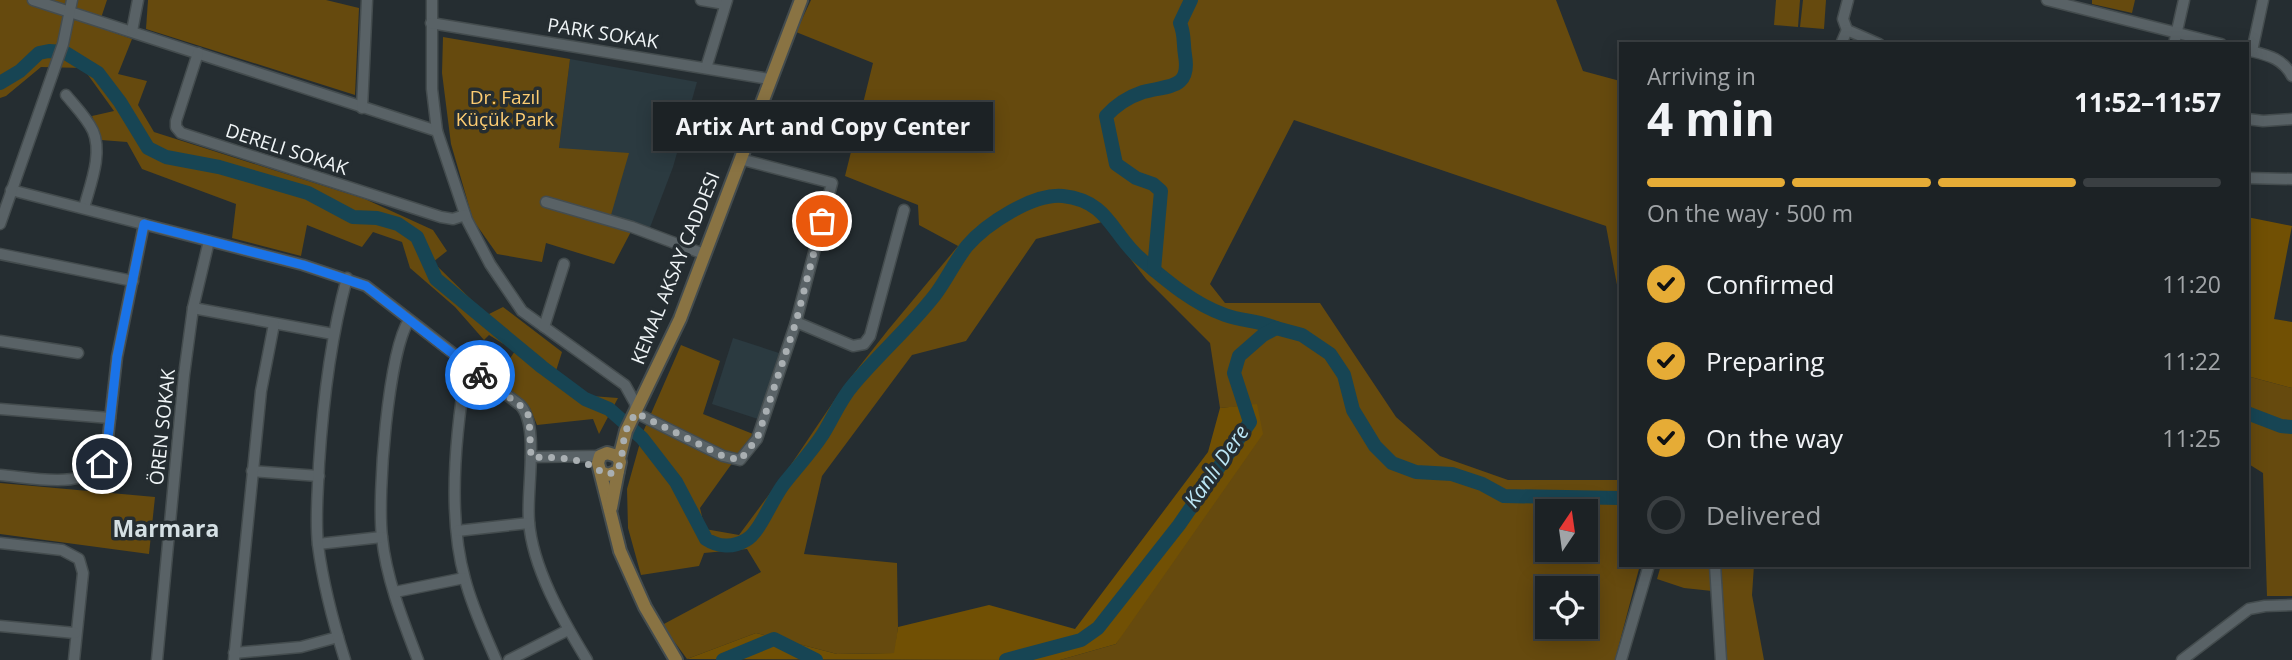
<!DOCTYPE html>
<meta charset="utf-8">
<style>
:root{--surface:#1c2225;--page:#252a2d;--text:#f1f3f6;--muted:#a0a4a7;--line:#3a3f42;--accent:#e6ac36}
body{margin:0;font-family:"Open Sans",sans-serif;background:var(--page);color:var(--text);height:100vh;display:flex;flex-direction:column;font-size:26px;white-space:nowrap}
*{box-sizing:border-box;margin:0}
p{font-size:23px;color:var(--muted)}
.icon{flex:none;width:38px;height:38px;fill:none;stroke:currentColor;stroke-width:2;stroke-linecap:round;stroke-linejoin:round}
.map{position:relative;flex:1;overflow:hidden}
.side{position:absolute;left:1619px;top:42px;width:630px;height:525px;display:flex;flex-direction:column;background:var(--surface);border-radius:0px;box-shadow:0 4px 18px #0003,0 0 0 2px var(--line)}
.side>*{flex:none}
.needle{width:46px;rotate:13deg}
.tools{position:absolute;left:1535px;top:499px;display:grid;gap:14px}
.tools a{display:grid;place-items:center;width:63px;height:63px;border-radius:0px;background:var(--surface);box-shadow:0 4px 18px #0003,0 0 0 2px var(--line);font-size:35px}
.pin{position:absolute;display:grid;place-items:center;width:60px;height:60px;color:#fff;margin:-30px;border:4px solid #fff;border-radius:50%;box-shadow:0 2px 7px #0007}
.courier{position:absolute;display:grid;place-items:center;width:70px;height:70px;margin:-35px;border:5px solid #1a73e8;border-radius:50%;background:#fff;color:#222;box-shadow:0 2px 9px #0007}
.bubble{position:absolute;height:49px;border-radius:0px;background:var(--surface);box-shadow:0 4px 18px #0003,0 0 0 2px var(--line);font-size:23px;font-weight:700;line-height:49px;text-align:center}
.summary em{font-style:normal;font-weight:700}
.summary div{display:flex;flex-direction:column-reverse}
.summary{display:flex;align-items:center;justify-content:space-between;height:119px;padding:0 28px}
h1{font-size:46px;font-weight:700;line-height:52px}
.bar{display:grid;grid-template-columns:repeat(4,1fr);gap:10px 7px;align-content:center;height:84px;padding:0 28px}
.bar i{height:9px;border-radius:5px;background:var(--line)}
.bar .on{background:var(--accent)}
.bar p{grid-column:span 4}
ol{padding:0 28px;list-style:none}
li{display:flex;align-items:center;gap:21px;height:77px}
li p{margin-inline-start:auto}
li .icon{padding:7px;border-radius:50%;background:var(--accent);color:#111;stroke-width:4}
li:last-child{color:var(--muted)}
li i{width:38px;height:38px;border:4px solid var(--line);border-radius:50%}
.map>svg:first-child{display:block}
.built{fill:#2b3a40}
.green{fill:#664a0e;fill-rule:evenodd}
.forest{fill:#715004}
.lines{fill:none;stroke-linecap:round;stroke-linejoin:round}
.river{stroke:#174554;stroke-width:14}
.minor-casing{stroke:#444c4e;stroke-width:13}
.major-casing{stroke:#444c4e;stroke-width:16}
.minor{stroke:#596266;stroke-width:10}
.major{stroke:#897343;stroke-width:12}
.done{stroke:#a9afb2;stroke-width:7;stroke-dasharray:0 12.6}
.route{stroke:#1a73e8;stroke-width:9}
.labels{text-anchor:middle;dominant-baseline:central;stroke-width:7;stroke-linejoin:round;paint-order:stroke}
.street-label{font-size:19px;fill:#f0f5f7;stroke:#252d31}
.park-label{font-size:19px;fill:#fecd72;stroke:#252d31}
.water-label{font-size:21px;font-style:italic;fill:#bce7f7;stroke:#252d31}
.quarter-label{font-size:23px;font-weight:bold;fill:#d5e0e4;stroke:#252d31}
</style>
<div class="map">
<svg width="2292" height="660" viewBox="0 0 2292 660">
<rect width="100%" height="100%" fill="#252d31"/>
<g class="built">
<path d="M570,59L697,82L673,167L649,230L610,215L559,148Z"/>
<path d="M733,338L779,353L758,419L712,404Z"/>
</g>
<g class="green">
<path d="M0,0H107L98,27L132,39L118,74L147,81L138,105L154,132L365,199L433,230L447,251L433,262L487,315L503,307L562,352L556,371L591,396L618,398L599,434L593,419L537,425L530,408L495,380L515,351L489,335L484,340L455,307L410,268L402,242L373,232L362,247L307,225L301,256L232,238L236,204L142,169L127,142L101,140L92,116L114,111L83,68L41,67L6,96L0,98Z"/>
<path d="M148,0H326L359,8L355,95L146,29Z"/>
<path d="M811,0H1556L1583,71L1620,81V301L1606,226L1294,120L1210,284L1225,303H1320L1396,417L1440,456L1508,480H1620V565H1640L1615,660H1060L1116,644L1256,405L1220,408L1210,343L1146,279L1102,222L1036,239L966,341L912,355L822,476L804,554L897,563L898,627L895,653L837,654L756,633L687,659L662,625L761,572L747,549L704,553L699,566L641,575L628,528L627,489L643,432L681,345L720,361L703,414L753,434L700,508L705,529L739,535L788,469L844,386L888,330L958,246L919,225L918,205L845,176L873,63L796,32ZM1547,511H1586V550H1547ZM1547,588H1586V626H1547Z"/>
<path d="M1776,0H1800L1798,27L1774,25Z"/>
<path d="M1803,0H1826L1824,29L1800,27Z"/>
<path d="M2092,0H2135L2132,13L2092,4Z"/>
<path d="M443,37L570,59L559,148L629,153L611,215L635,224L614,264L546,243L542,262L497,254L473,220L451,144L442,73Z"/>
<path d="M2247,376L2292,388V596H2267L2263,473L2247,463Z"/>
<path d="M0,483L155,497L149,554L0,534Z"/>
<path d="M1661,565H1711L1712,591L1684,588L1657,579Z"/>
<path d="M1721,565H1754L1752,595L1764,660H1727Z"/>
</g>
<g class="forest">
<path d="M2247,217L2292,226L2274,319L2292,322V388L2247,376Z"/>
<path d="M1257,404L1263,434L1116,644L1060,660L687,659L756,633L837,654L894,653L898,627L989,605L1075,629L1208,452L1220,408Z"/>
</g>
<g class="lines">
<g class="river">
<path d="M0,83L20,71L39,53L49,51L64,52L98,73L120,102L148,148L166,157L219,167L308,193L353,217L377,218L398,224L417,237L436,279L542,367L585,399L609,409L642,438L676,482L706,539C718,547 733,548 746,540C761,532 773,495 787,480C799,465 812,451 823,434C833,418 840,400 853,385C879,354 910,327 935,295C947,279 955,261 967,246C986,224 1033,193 1063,196C1110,201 1112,236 1142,260C1168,282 1194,304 1225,315C1242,321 1260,321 1276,328"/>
<path d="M1154,270L1161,191L1153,184L1136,178L1116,164L1106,116C1117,104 1128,97 1143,92C1168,85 1191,90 1185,55C1183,43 1185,35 1180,23L1191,0"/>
<path d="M2247,413L2281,426L2292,427"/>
<path d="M723,660L774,639L816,660"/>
<path d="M1006,660L1081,640L1098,628L1179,525L1250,422L1234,373L1239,356L1263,335L1276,328L1302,335L1330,354L1344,375L1353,410L1375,446L1392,463L1416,472L1452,474L1482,484L1504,496L1620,498"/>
</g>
<defs>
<g id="minor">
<path d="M33,0L437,131"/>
<path d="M432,0V89L437,131L467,220L490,264L522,311L625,385L635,403L636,413L723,456L740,460L757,439L796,322L832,183L740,159"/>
<path d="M701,0L725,4"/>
<path d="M2047,0L2221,44"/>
<path d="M431,23L769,79"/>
<path d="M1847,30L1879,44"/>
<path d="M1847,30L1843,19L1848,0"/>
<path d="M132,31L138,0"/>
<path d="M1841,44L1847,30"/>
<path d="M2174,44L2184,0"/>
<path d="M2247,50C2266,55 2282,57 2292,76"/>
<path d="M2252,51L2263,0"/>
<path d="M198,53L176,121V127L181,133L441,217L453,219L465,215"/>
<path d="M706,68L727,0"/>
<path d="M66,95C75,106 87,118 93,131C103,154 90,185 84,208"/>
<path d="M362,108L367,0"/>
<path d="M2247,119L2263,121L2292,119"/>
<path d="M2247,178L2292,179"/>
<path d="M11,190L303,265L366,286L520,405C540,424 526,492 529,521C532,567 563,621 587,660"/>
<path d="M546,202L632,227L704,254"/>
<path d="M0,224L63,44L72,0"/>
<path d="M0,254L133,281"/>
<path d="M193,308L333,334"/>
<path d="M409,320C388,353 377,495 382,537C386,578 403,621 418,660"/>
<path d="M796,322L853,346L864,344L870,336L904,210"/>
<path d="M544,327L564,264"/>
<path d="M0,341L78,353"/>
<path d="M467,365C456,429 447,516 465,579C472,607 485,634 496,660"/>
<path d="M0,409L110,418"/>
<path d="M531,457L600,456"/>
<path d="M252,471L319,476"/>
<path d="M0,475C30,477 93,493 106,455L117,357L144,224"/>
<path d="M457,531L529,523"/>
<path d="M0,543L62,550L79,559L83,573L74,660"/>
<path d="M318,544L382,537"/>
<path d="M1715,565L1721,660"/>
<path d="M395,592L464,578"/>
<path d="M0,626L75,633"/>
<path d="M234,653L301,647L338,637"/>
<path d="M157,660L184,375L193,308L209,241"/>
<path d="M234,660L261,391L274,324"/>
<path d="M345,660C333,622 323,584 318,545C315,518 318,491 319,464C323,401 330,340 347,278"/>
<path d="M509,660L568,630"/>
<path d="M1621,660L1649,565"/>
<path d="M2182,660L2249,609L2265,606L2292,605"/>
</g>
<g id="major">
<path d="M619,459L626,431L680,319L801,0"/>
<path d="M601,472L608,475L618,471L620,462L617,456L607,453L600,456L598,463L620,551L645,607L676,660"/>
<path d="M611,508L618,471"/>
</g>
</defs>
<use href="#minor" class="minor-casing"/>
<use href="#major" class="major-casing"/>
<use href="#minor" class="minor"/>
<use href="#major" class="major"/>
</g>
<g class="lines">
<path class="done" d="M480,375L526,410L529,417L531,457C558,458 582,456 604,474L615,473C623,464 622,446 625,434C627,426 632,419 636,413L723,456L740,460L757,439L796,322L822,221"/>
<path class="route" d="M102,464L106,456L117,357L144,224L303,265L366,286L480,375"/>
</g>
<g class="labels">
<g class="street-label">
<text transform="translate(603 33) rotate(9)">PARK SOKAK</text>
<text transform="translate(287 149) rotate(18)">DERELI SOKAK</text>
<text transform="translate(675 268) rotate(-68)">KEMAL AKSAY CADDESI</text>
<text transform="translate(162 427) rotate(-84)">ÖREN SOKAK</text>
</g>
<g class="park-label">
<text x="505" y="97">Dr. Fazıl<tspan x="505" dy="22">Küçük Park</tspan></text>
</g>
<g class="water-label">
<text transform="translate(1216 466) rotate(-55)">Kanlı Dere</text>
</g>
<g class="quarter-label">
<text x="166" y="528">Marmara</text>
</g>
</g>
</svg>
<div class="tools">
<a><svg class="needle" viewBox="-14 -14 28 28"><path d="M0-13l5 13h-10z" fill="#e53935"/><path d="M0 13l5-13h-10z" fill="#a0a4a7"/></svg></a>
<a><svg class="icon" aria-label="locate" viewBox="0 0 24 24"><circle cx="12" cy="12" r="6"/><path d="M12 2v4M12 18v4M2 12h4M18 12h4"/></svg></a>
</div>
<div class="pin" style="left:822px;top:221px;background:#ea580c"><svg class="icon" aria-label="bag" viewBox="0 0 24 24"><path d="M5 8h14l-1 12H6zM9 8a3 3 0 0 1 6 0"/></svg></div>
<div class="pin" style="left:102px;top:464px;background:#1f2937"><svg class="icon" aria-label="home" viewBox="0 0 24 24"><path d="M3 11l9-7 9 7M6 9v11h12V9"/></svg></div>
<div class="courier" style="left:480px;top:375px"><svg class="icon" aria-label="bike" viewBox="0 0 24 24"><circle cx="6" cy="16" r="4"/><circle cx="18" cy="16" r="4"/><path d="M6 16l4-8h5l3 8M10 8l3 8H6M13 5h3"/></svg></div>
<div class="bubble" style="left:653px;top:102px;width:340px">Artix Art and Copy Center</div>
<section class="side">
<div class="summary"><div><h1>4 min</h1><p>Arriving in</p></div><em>11:52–11:57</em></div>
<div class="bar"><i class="on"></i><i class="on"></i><i class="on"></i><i></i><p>On the way · 500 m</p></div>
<ol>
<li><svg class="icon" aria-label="check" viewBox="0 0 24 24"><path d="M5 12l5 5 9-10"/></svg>Confirmed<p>11:20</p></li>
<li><svg class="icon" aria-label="check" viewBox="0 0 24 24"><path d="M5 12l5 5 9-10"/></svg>Preparing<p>11:22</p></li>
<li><svg class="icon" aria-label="check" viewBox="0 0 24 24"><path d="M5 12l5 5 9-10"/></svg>On the way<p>11:25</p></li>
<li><i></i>Delivered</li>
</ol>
</section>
</div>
